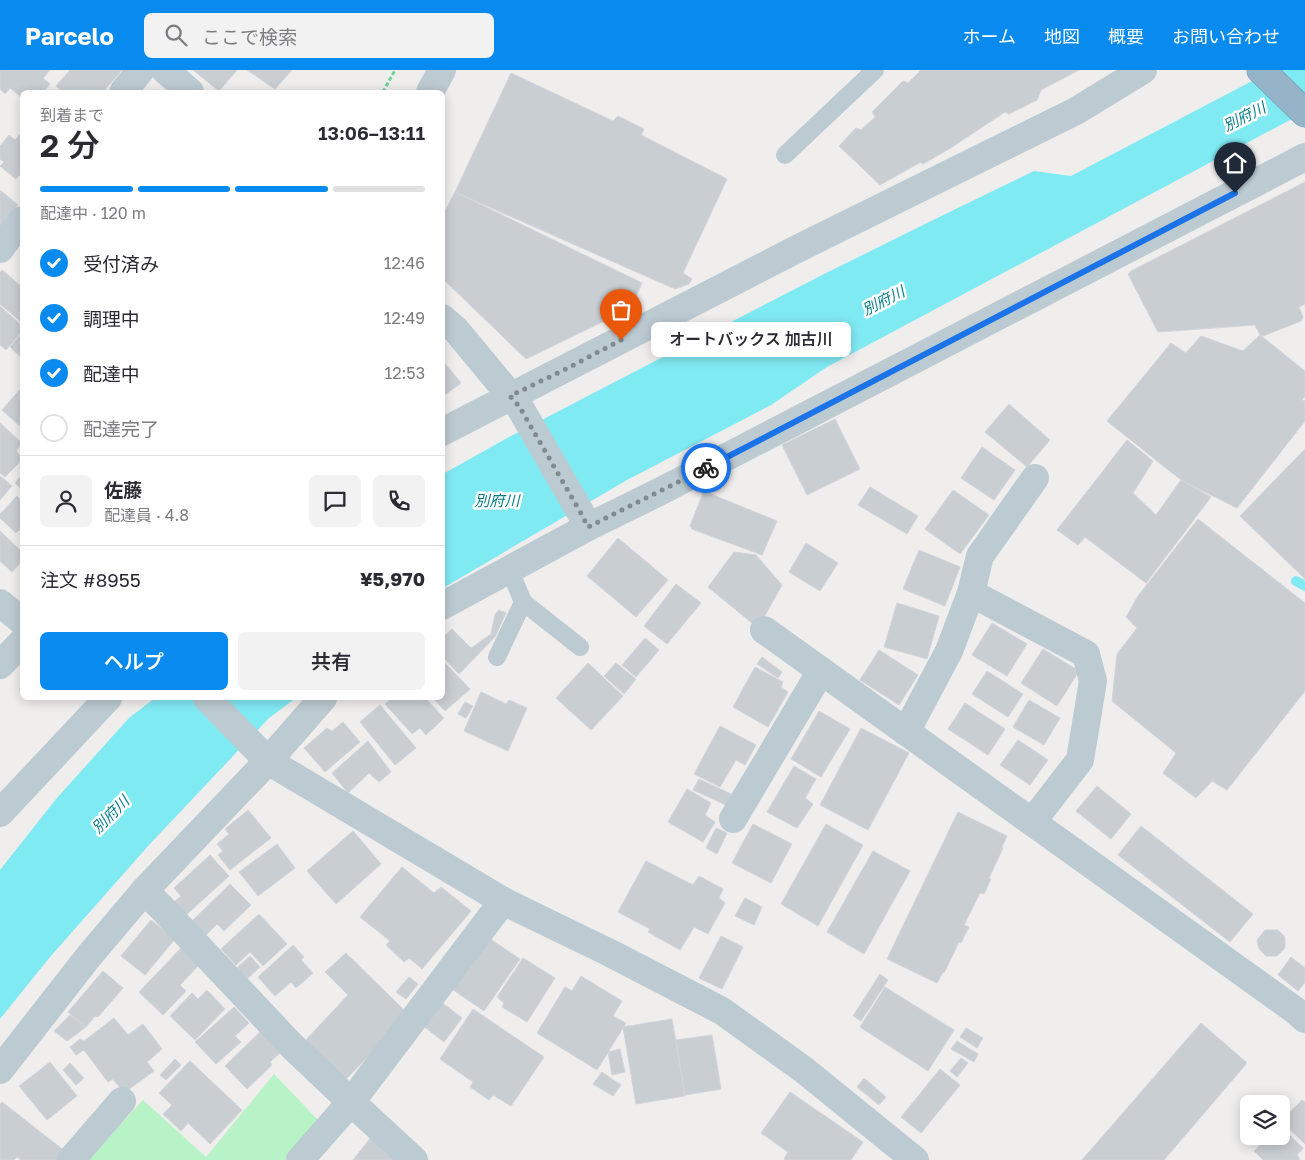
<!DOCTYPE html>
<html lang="ja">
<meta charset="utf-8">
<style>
:root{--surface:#fff;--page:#f2f2f3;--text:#2b2b33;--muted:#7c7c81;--line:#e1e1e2;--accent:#098aee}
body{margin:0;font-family:"Golos Text","Noto Sans JP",sans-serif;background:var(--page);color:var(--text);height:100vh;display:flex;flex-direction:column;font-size:19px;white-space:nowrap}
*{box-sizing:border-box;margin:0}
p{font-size:16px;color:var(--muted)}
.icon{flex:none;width:28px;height:28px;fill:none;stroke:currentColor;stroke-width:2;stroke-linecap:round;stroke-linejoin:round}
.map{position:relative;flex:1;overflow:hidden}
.sheet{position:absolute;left:20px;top:20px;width:425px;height:610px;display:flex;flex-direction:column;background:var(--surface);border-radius:8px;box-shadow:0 2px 12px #0003}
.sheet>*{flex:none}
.tools{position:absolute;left:1240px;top:1025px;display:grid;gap:10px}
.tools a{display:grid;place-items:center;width:50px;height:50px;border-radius:8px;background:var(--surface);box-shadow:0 2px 12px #0003;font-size:25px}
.pin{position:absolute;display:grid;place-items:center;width:42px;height:42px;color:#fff;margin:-51px -21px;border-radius:50% 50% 50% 0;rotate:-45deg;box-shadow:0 0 5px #0007}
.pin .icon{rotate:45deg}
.courier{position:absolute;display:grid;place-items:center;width:50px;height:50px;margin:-25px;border:4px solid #1a73e8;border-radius:50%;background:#fff;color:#222;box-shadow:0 1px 6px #0007}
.bubble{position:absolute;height:35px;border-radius:8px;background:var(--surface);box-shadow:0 2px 12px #0003;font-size:16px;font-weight:600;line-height:35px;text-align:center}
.overview em{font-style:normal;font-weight:600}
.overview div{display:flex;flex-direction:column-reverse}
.overview{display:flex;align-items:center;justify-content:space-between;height:85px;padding:0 20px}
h1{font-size:32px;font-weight:600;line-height:38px}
.bar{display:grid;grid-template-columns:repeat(4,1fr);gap:8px 5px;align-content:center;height:60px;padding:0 20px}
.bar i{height:6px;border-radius:4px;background:var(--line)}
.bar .on{background:var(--accent)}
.bar p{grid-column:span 4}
.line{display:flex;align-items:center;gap:12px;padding:0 20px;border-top:1px solid var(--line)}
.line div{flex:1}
.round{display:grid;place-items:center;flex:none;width:52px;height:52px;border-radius:8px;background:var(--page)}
ol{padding:0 20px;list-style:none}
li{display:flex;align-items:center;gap:15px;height:55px}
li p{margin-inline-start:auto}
li .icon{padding:5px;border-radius:50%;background:var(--accent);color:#fff;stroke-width:4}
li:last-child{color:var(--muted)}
li i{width:28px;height:28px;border:2px solid var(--line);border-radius:50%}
.cta{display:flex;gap:10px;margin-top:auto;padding:10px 20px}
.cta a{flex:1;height:58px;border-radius:8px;background:var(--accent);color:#fff;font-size:20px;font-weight:600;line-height:58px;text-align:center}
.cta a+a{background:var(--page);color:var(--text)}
header{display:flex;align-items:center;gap:30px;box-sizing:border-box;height:70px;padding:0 25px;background:var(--accent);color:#fff}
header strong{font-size:24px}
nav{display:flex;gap:28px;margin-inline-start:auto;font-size:18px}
.search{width:350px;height:45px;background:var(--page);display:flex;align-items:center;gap:12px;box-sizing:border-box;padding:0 18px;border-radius:8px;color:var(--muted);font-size:19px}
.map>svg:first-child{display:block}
.green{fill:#b7f3c6}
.water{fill:#80eaf3}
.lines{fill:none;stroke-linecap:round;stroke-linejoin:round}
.stream{stroke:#80eaf3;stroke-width:10}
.building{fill:#c9ced3;stroke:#d1d4da}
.trunk-casing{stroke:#6b93ad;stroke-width:29}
.path{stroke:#6cd394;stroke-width:3;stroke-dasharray:4 2.5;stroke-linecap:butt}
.service{stroke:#bccad1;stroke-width:18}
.minor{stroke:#bccad1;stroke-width:28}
.tertiary{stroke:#bccad1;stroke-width:28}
.trunk{stroke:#95b4c8;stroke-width:28}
.done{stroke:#808a8f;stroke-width:5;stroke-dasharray:0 9}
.route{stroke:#1a73e8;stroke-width:6}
.labels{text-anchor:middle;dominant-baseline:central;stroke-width:5;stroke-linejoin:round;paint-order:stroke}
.water-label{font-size:15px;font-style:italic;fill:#047f8a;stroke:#fff}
</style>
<header>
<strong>Parcelo</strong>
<div class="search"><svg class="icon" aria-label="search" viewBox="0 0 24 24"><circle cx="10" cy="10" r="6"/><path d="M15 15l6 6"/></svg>ここで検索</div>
<nav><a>ホーム</a><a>地図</a><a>概要</a><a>お問い合わせ</a></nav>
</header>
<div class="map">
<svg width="1305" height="1090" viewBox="0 0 1305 1090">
<rect width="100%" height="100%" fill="#f0eded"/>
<path class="green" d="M274,1004L320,1052L286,1090H88L143,1030L206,1087Z"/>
<g class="water">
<path d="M1273,0H1305V42L827,297L771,335L627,410L443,518V404L509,367L630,304L822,205L929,152L1034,101L1071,106Z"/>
<path d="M155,628H296L269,648L149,775L50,887L0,949V800L56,729L129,648Z"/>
</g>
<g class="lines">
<path class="stream" d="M1296,511L1305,516"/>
</g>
<g class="building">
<path d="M0,0H50L43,8L50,14L43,22H22V28L10,18L5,24L0,19Z"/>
<path d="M70,0H122L103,22H63L56,16Z"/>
<path d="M193,0H237L219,21Z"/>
<path d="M247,0H292L275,19Z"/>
<path d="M921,0H1079L1041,20L1037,30L1009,44L1005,42L949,79L923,94L921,92L880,115L839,76L856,58L861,60L874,48L875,46L872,42L903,11L908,13Z"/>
<path d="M511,3L613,51L618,46L644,59L641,65L727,109L683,203L692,209L689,214L675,219L455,122Z"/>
<path d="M22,62V108L19,105L16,109L0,96L4,92L0,89V76L9,65L15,70Z"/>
<path d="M1305,112V234L1299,237L1303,247L1301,251L1263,266L1260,265L1255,255L1158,262L1128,204L1131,201Z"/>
<path d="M0,120L18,135L0,156Z"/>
<path d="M455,122L642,213L631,238L526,289L442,208V147Z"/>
<path d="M2,200L22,217V248L20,251L0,234V203Z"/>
<path d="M0,236L22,256V261L6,280L0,275Z"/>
<path d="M22,263V288L10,277Z"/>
<path d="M1260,265L1305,301V326L1302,330L1305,331V351L1237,438L1181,410L1107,351L1171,273L1186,283L1201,266L1243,281Z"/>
<path d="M442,290L461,313L446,324L442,319Z"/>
<path d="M22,317V358L2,340Z"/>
<path d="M1009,334L1050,370L1027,397L985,362Z"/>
<path d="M835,349L860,399L807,425L782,375Z"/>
<path d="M0,353L22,373L16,381L22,388V390L5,407L0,403Z"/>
<path d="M1127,370L1153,391L1133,423L1156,445L1181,410L1211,427L1146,513L1085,467L1078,475L1057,460Z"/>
<path d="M982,377L1015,400L994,430L961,408Z"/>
<path d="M1305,379V509L1240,446Z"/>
<path d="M22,404V420L15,413Z"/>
<path d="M0,406L12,416L0,430Z"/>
<path d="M870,417L918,446L907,464L858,435Z"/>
<path d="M953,420L989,445L960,484L925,459Z"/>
<path d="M706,422L777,451L762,485L692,459L690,456L703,423Z"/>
<path d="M17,426L22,431V463L19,460L16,463L0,448V444Z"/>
<path d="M1198,449L1305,533V621L1227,720L1212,711L1196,728L1163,703L1176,683L1112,631L1117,584L1137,558L1126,547L1138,526Z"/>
<path d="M0,461L22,482V491L12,502L0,491Z"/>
<path d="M618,468L668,510L636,547L587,506Z"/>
<path d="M806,473L838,493L820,521L789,502Z"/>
<path d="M919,480L960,497L945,536L903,519Z"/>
<path d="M734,482L756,485L782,515L758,558L708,517Z"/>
<path d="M676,514L701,533L667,574L644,556Z"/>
<path d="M897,533L939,546L927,589L884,577Z"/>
<path d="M499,540L506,543L495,567L491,564L495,544Z"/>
<path d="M992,553L1027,574L1007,606L972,585Z"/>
<path d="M452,559L471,578L491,564L495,567L459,604L442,586V568Z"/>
<path d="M645,568L659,580L636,607L622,595Z"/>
<path d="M1043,579L1079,601L1057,636L1021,613Z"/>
<path d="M879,580L918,605L899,635L860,610Z"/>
<path d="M762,587L782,602L778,608L757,594Z"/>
<path d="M442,590L470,619L445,641L433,628H442Z"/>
<path d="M588,593L623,626L591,660L556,628Z"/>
<path d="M616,593L636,609L624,624L604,606Z"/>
<path d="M755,597L783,612L781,617L788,622L768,657L733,637Z"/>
<path d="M987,601L1023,624L1008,647L972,624Z"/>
<path d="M481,622L506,634L509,630L527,638L508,681L464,661Z"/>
<path d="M392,628H425L444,648L426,665L420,658L412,664L385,634Z"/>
<path d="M1029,630L1060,648L1044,675L1013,657Z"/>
<path d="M465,632L473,636L466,648L458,644Z"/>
<path d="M965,633L1005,659L988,685L948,659Z"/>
<path d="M380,635L416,678L395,695L360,652Z"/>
<path d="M819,641L850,659L821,707L791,689Z"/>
<path d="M343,652L360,672L325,702L304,678L327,658L332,661Z"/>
<path d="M720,656L756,675L745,695L736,690L720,717L694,704Z"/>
<path d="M861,658L909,683L868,760L820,735Z"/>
<path d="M1018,670L1048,690L1030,715L1000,695Z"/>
<path d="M368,671L391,702L379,712L369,703L348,723L332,703Z"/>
<path d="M794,696L816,709L805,728L813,734L797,758L767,742Z"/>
<path d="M699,709L731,724L726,735L693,720Z"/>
<path d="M1097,716L1131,744L1111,769L1076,741Z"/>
<path d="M687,719L711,733L705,745L715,752L703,772L668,752Z"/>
<path d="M248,740L271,768L230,800L218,785L223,781L217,774L229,764L225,759Z"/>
<path d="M958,742L1007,766L1002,777L1003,778L989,808L991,809L984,824L980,823L964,855L969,857L961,873L959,872L944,903L943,902L937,913L887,889Z"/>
<path d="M753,754L792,774L771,813L732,793Z"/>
<path d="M826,754L863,775L818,856L781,834Z"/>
<path d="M1141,756L1253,844L1230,872L1118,785Z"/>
<path d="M716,758L727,763L717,784L706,778Z"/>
<path d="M353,761L381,794L336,834L307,801Z"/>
<path d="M277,774L295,798L258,826L239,802Z"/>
<path d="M873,781L910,801L864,884L827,862Z"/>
<path d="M210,785L229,806L185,846L173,833L181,826L174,818Z"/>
<path d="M646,791L693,815L699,806L723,819L719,828L725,833L708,864L694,857L680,880L648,862L650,859L618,842Z"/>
<path d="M402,797L434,823L441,817L471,841L422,899L409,888L404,892L386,875L390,871L360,847Z"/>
<path d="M230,814L251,835L224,861L217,854L204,867L190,853Z"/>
<path d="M745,828L762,837L754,855L735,846Z"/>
<path d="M259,844L287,874L263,896L250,882L236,895L221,879Z"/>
<path d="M151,850L175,869L145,905L121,886Z"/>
<path d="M1265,860H1278L1285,867V878L1277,886H1266L1259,879L1257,870Z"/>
<path d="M486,866L520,889L484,941L449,917Z"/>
<path d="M721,866L743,877L722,919L699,908Z"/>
<path d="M293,875L304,887L301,890L313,903L296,918L291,912L275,926L258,907Z"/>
<path d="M182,877L200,894L180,915L186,921L163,945L139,922Z"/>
<path d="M346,883L406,942L391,963L344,1011L303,973L348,925L325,902Z"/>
<path d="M250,886L260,897L247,909L237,898Z"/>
<path d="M1291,887L1305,898V912L1298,921L1278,905Z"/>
<path d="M523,888L555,908L527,952L502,937L504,933L497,927Z"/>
<path d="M103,901L123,918L98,947L95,946L86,957L68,942Z"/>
<path d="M880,904L888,910L861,951L853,946Z"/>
<path d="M581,906L622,931L613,946L626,953L597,1000L537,963L565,917L572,921Z"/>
<path d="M409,907L418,914L406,929L396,922Z"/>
<path d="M885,917L954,960L928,1001L860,957Z"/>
<path d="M207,920L225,939L195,970L170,946L192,923L198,929Z"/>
<path d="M440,931L462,948L444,972L422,955Z"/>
<path d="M234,937L249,953L235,966L241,972L216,994L195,972Z"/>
<path d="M473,939L544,987L511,1036L493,1025L489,1030L470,1017L473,1012L440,989Z"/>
<path d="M70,945L86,957L67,971L54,961Z"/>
<path d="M114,948L128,965L143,954L162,979L147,992L154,1001L124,1023L113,1009L108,1012L84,980L76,985L70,977L80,969L84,971Z"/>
<path d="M672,949L685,1026L636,1034L623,957Z"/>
<path d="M1201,953L1247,993L1164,1090H1082Z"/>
<path d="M966,958L983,968L977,978L960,967Z"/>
<path d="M262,960L282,981L270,992L272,995L247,1019L225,996Z"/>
<path d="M712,965L721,1019L685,1025L676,970Z"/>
<path d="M957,971L978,984L974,992L951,979Z"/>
<path d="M620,979L625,1002L612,1005L608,982Z"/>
<path d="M961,988L968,993L957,1007L950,1001Z"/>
<path d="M175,989L181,995L166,1010L160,1005Z"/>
<path d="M190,991L242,1040L210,1074L188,1053L181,1061L163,1044L172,1035L159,1023Z"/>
<path d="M50,992L77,1026L47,1050L19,1016Z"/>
<path d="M70,993L84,1008L76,1015L63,1000Z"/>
<path d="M940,999L960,1015L921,1063L901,1047Z"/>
<path d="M602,1002L621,1015L613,1026L593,1014Z"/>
<path d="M864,1008L886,1027L879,1035L857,1017Z"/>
<path d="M790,1022L863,1072L851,1090H786L784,1089L788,1082L761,1063Z"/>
<path d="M1302,1030L1305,1032V1074L1281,1051Z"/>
<path d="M2,1032L66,1082L59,1090H21L17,1087L14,1090H0V1034Z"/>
<path d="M1281,1057L1303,1078L1297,1085L1300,1090H1263L1254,1081L1269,1066H1281Z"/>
<path d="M372,1066L401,1090H353Z"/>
</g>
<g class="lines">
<defs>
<path id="trunk" d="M1261,0L1305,43"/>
</defs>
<use href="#trunk" class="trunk-casing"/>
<path class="path" d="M383,22L395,0"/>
<g class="service">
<path d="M785,85L875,0"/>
<path d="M510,500L523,532L580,577"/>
<path d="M497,587L523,532"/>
</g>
<g class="minor">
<path d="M123,22L141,0"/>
<path d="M0,179L22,150"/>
<path d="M442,248L456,260L519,336L582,445L588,457"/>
<path d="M442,362L797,179L1076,41L1143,0"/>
<path d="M971,523L1086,584L1093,611L1080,690L1032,752"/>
<path d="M0,533L22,551"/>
<path d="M442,536L588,457L661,421L1305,87"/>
<path d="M764,560L1296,941L1305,949"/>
<path d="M207,628L268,691L503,831L610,883L722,941L804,1000L915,1090"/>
<path d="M906,662L949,581L971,523L980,486L1035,408"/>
<path d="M0,743L108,628"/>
<path d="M733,749L821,601"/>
<path d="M144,821L161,837L292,976L351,1032L414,1090"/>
<path d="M0,1000L89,886L144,821L268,691L323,628"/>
<path d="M71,1090L122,1031"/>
<path d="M300,1090L351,1032L503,831"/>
</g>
<g class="tertiary">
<path d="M165,0L190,22"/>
<path d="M430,22L442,0"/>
<path d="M0,595L22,572"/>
</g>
<use href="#trunk" class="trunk"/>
</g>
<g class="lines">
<path class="done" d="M621,270L568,298L510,326L519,336L582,445L588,457L706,398"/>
<path class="route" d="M706,398L1235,123"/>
</g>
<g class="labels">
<g class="water-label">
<text transform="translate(1244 46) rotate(-27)">別府川</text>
<text transform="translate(883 230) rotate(-27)">別府川</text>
<text x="497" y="430">別府川</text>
<text transform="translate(110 744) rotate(-45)">別府川</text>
</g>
</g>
</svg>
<div class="tools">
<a><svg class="icon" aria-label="layers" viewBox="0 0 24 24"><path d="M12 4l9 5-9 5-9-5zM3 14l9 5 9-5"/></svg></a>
</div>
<div class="pin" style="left:621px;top:270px;background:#ea580c"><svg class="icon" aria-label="bag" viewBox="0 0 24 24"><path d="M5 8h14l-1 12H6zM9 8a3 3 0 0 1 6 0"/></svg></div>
<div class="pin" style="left:1235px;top:123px;background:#1f2937"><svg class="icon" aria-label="home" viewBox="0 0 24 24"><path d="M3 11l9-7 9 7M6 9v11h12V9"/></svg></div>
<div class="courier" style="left:706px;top:398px"><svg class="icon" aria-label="bike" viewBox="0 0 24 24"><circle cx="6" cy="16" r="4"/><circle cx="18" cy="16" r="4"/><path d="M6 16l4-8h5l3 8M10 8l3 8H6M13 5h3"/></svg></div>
<div class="bubble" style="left:651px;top:252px;width:200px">オートバックス 加古川</div>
<section class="sheet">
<div class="overview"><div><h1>2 分</h1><p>到着まで</p></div><em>13:06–13:11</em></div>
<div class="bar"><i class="on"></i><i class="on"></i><i class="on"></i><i></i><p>配達中 · 120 m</p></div>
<ol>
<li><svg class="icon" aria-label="check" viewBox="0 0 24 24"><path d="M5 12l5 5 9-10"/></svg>受付済み<p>12:46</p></li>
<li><svg class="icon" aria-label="check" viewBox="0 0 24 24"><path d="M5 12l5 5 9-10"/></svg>調理中<p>12:49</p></li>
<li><svg class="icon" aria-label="check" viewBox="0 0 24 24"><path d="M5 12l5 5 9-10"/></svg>配達中<p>12:53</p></li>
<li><i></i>配達完了</li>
</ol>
<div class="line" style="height:90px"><a class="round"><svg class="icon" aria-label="person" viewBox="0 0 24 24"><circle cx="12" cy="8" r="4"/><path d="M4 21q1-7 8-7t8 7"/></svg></a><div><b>佐藤</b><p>配達員 · 4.8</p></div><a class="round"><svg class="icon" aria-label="chat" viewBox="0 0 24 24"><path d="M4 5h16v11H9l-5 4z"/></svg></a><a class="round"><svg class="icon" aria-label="phone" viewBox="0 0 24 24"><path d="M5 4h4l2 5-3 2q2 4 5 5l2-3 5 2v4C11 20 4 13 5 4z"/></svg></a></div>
<div class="line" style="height:65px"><div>注文 #8955</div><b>¥5,970</b></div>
<div class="cta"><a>ヘルプ</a><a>共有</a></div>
</section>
</div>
